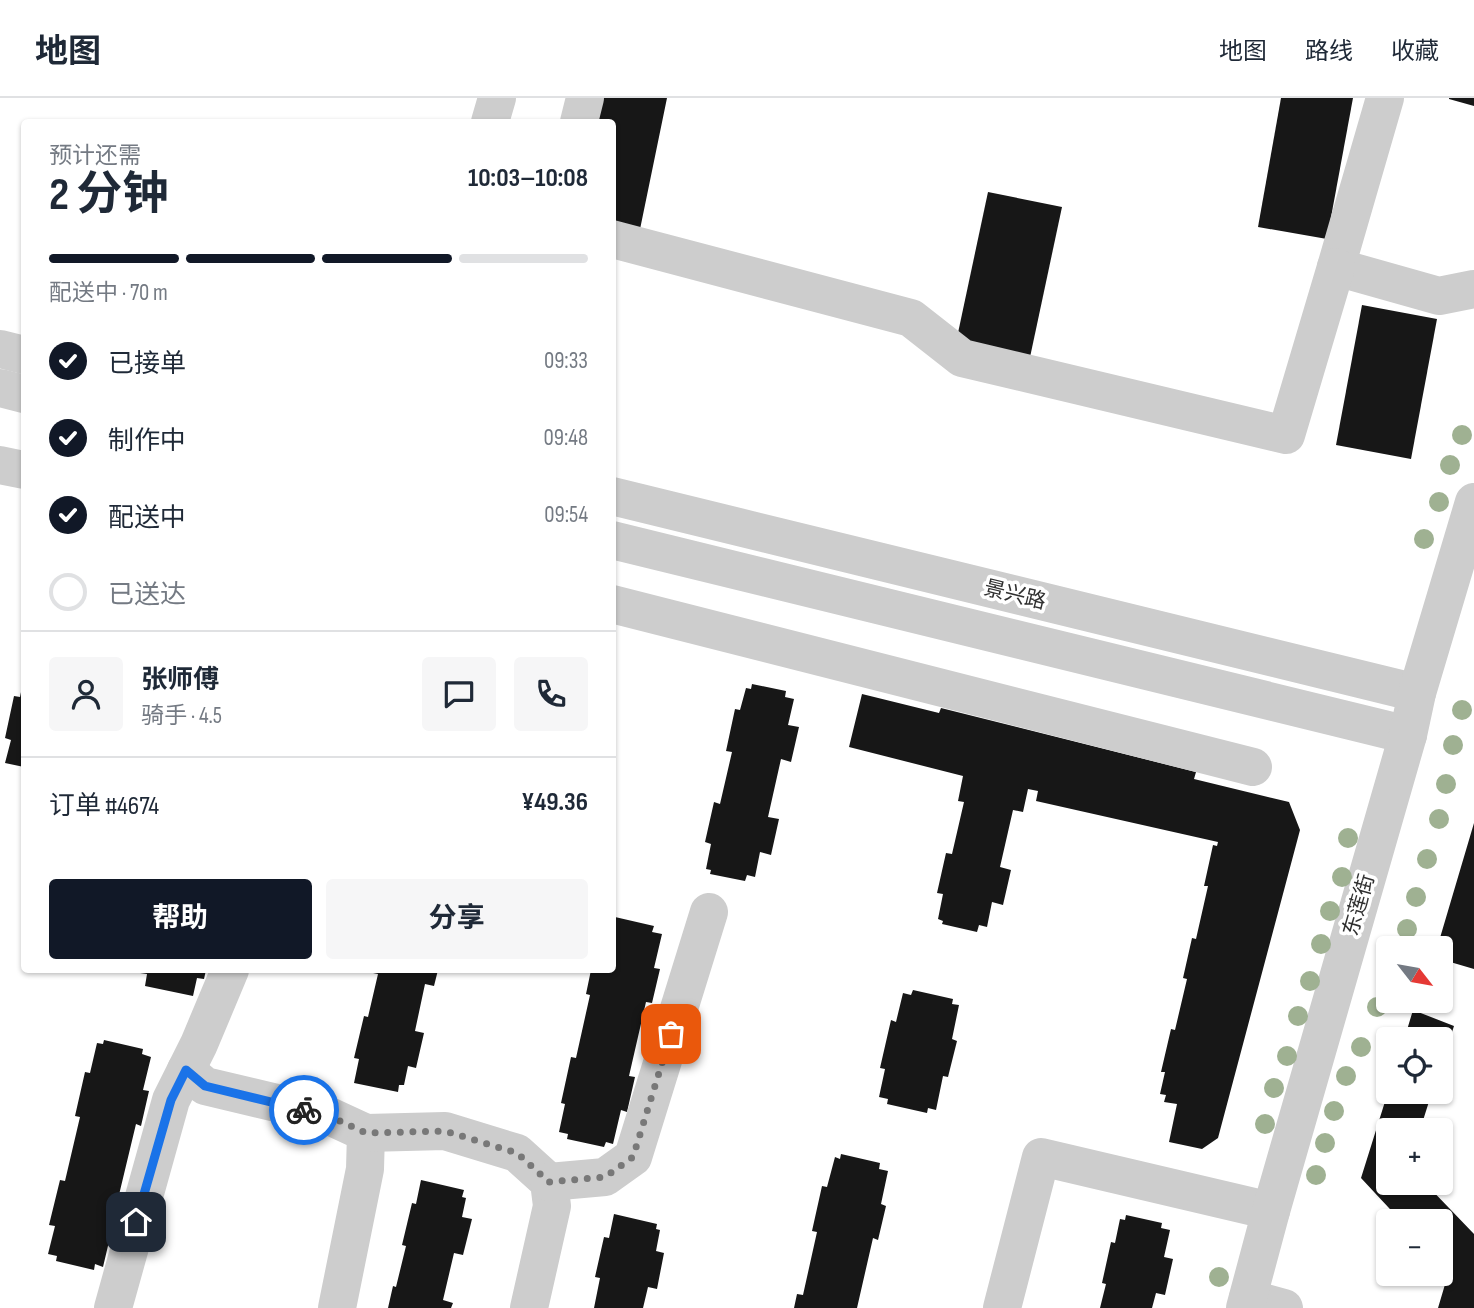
<!DOCTYPE html>
<html lang="zh">
<meta charset="utf-8">
<style>
:root{--surface:#fff;--page:#f6f6f7;--text:#1f2937;--muted:#747a83;--line:#e0e1e3;--accent:#111827}
body{margin:0;font-family:"Sofia Sans Condensed","Noto Sans SC",sans-serif;background:var(--page);color:var(--text);height:100vh;display:flex;flex-direction:column;font-size:26px;white-space:nowrap}
*{box-sizing:border-box;margin:0}
p{font-size:23px;color:var(--muted)}
.icon{flex:none;width:38px;height:38px;fill:none;stroke:currentColor;stroke-width:2;stroke-linecap:round;stroke-linejoin:round}
.map{position:relative;flex:1;overflow:hidden}
.details{position:absolute;left:21px;top:21px;width:595px;height:854px;display:flex;flex-direction:column;background:var(--surface);border-radius:7px;box-shadow:0 2px 5px #0004}
.details>*{flex:none}
.needle{width:46px;rotate:121deg}
.controls{position:absolute;left:1376px;top:838px;display:grid;gap:14px}
.controls a{display:grid;place-items:center;width:77px;height:77px;border-radius:7px;background:var(--surface);box-shadow:0 2px 5px #0004;font-size:35px}
.pin{position:absolute;display:grid;place-items:center;width:60px;height:60px;color:#fff;margin:-30px;border-radius:14px;box-shadow:0 4px 10px #0006}
.courier{position:absolute;display:grid;place-items:center;width:70px;height:70px;margin:-35px;border:5px solid #1a73e8;border-radius:50%;background:#fff;color:#222;box-shadow:0 2px 9px #0007}
.head em{font-style:normal;font-weight:700}
.head div{display:flex;flex-direction:column-reverse}
.head{display:flex;align-items:center;justify-content:space-between;height:119px;padding:0 28px}
h1{font-size:46px;font-weight:700;line-height:52px}
.bar{display:grid;grid-template-columns:repeat(4,1fr);gap:10px 7px;align-content:center;height:84px;padding:0 28px}
.bar i{height:9px;border-radius:5px;background:var(--line)}
.bar .on{background:var(--accent)}
.bar p{grid-column:span 4}
.line{display:flex;align-items:center;gap:18px;padding:0 28px;border-top:2px solid var(--line)}
.line div{flex:1}
.round{display:grid;place-items:center;flex:none;width:74px;height:74px;border-radius:7px;background:var(--page)}
ol{padding:0 28px;list-style:none}
li{display:flex;align-items:center;gap:21px;height:77px}
li p{margin-inline-start:auto}
li .icon{padding:7px;border-radius:50%;background:var(--accent);color:#fff;stroke-width:4}
li:last-child{color:var(--muted)}
li i{width:38px;height:38px;border:4px solid var(--line);border-radius:50%}
.cta{display:flex;gap:14px;margin-top:auto;padding:14px 28px}
.cta a{flex:1;height:80px;border-radius:7px;background:var(--accent);color:#fff;font-size:28px;font-weight:700;line-height:80px;text-align:center}
.cta a+a{background:var(--page);color:var(--text)}
header{display:flex;align-items:center;gap:42px;box-sizing:border-box;height:98px;padding:0 35px;background:var(--surface);border-bottom:2px solid var(--line)}
header strong{font-size:33px}
nav{display:flex;gap:38px;margin-inline-start:auto;font-size:24px}
.map>svg:first-child{display:block}
.building{fill:#171717}
.lines{fill:none;stroke-linecap:round;stroke-linejoin:round}
.minor{stroke:#cdcdcd;stroke-width:38}
.tree{fill:#9fb192}
.done{stroke:#787878;stroke-width:7;stroke-dasharray:0 12.6}
.route{stroke:#1a73e8;stroke-width:9}
.labels{text-anchor:middle;dominant-baseline:central;stroke-width:7;stroke-linejoin:round;paint-order:stroke}
.street-label{font-size:21px;fill:#303030;stroke:#fff}
</style>
<header>
<strong>地图</strong>
<nav><a>地图</a><a>路线</a><a>收藏</a></nav>
</header>
<div class="map">
<svg width="1474" height="1210" viewBox="0 0 1474 1210">
<rect width="100%" height="100%" fill="#fff"/>
<g class="building">
<path d="M591,0H667L638,141L612,133V24H586Z"/>
<path d="M1281,0H1353L1327,141L1258,129Z"/>
<path d="M1474,0V8L1449,1V0Z"/>
<path d="M988,94L1062,109L1029,264L955,249Z"/>
<path d="M1362,207L1437,221L1411,361L1336,347Z"/>
<path d="M23,584H24V669L5,665L11,642L5,640L14,598L20,599Z"/>
<path d="M752,586L786,593L785,599L794,601L788,627L799,629L791,664L781,661L768,719L779,721L771,757L760,754L755,779L747,777L745,783L710,776L711,772L706,771L711,746L705,744L714,704L720,706L732,654L726,653L735,611L740,612L746,590L751,591Z"/>
<path d="M862,596L939,615L941,610L1196,674L1194,681L1289,704L1300,732L1218,1040L1202,1051L1169,1044L1177,1006L1164,1004L1166,997L1160,996L1165,974H1161L1171,931L1175,932L1187,881L1183,880L1192,840L1196,841L1208,788H1204L1213,747L1217,748L1218,744L1036,703L1038,693L1028,691L1023,714L1013,712L1000,769L1011,772L1003,807L992,804L987,829L979,827L977,834L942,826L943,823L938,821L943,796L937,795L946,755L952,756L964,704L958,703L963,678L849,649Z"/>
<path d="M1474,725V871L1440,861V850H1437Z"/>
<path d="M615,819L654,828L652,834L662,836L654,870L660,871L652,905L646,904L629,978L635,979L627,1014L621,1012L613,1046L606,1044L604,1049L567,1041L568,1036L559,1034L565,1006L561,1005L571,959L576,960L590,897L586,896L591,872H612V823Z"/>
<path d="M140,872H206L204,881L197,880L193,898L145,888L147,876L140,875Z"/>
<path d="M373,872H438L434,888L425,886L415,933L424,935L416,970L408,968L404,987H399L398,994L354,985L359,961L354,960L364,918L368,919L378,876L373,875Z"/>
<path d="M913,892L953,901L952,906L959,907L952,941L957,943L948,979L943,978L936,1012L928,1010L927,1015L887,1006L888,1001L879,999L885,971L880,970L891,922L896,924L903,895L911,897Z"/>
<path d="M1413,912L1454,928L1441,968L1440,942H1404Z"/>
<path d="M104,942L143,951L142,956L151,959L143,992L149,993L141,1028L136,1026L118,1101L124,1102L116,1136L111,1135L103,1169L95,1166L94,1172L56,1163L57,1158L48,1156L55,1128L49,1127L60,1082L65,1083L80,1019L75,1018L85,974L90,975L97,945L103,946Z"/>
<path d="M1388,994H1432L1420,1032H1388V1085H1425L1474,1136V1210H1438L1449,1173L1440,1163V1124H1402L1361,1080Z"/>
<path d="M841,1056L880,1065L879,1071L888,1073L881,1106L886,1108L878,1142L873,1140L857,1210H794L797,1196L803,1197L817,1134L812,1133L822,1088L827,1089L835,1059L840,1061Z"/>
<path d="M421,1082L464,1092L462,1099L466,1100L462,1119L472,1121L463,1157L454,1155L443,1202L453,1205L451,1210H388L393,1188L396,1189L406,1148L402,1147L412,1105L416,1106Z"/>
<path d="M614,1116L657,1126L656,1131L660,1132L656,1153L664,1155L657,1191L648,1189L643,1210H594L600,1180L595,1179L604,1139L609,1140Z"/>
<path d="M1126,1117L1162,1125L1161,1130L1170,1132L1164,1159L1173,1161L1165,1197L1156,1195L1152,1210H1100L1106,1186L1102,1185L1111,1144L1115,1145L1120,1121L1125,1122Z"/>
</g>
<g class="lines">
<g class="minor">
<path d="M1385,0L1336,169L1439,198L1474,191"/>
<path d="M490,24L497,0"/>
<path d="M579,24L585,0"/>
<path d="M612,141L911,220L962,260L1286,337L1336,169"/>
<path d="M0,251L24,257"/>
<path d="M0,290L24,296"/>
<path d="M0,367L24,372"/>
<path d="M612,398L1417,595"/>
<path d="M612,442L1408,637"/>
<path d="M612,506L1253,669"/>
<path d="M186,972L205,988L327,1017L366,1035L365,1071L337,1210"/>
<path d="M366,1035L445,1033L517,1055L549,1084L552,1108L529,1210"/>
<path d="M549,1084L605,1079L633,1059L709,814"/>
<path d="M1248,1200L1284,1210"/>
<path d="M113,1210L171,1002L199,946L230,872"/>
<path d="M1002,1210L1041,1059L1271,1113"/>
<path d="M1245,1210L1271,1113L1408,637L1417,595L1474,404"/>
</g>
</g>
<g class="tree">
<circle cx="1462" cy="337" r="10"/>
<circle cx="1450" cy="367" r="10"/>
<circle cx="1439" cy="404" r="10"/>
<circle cx="1424" cy="441" r="10"/>
<circle cx="1462" cy="612" r="10"/>
<circle cx="1453" cy="647" r="10"/>
<circle cx="1446" cy="686" r="10"/>
<circle cx="1439" cy="721" r="10"/>
<circle cx="1348" cy="740" r="10"/>
<circle cx="1427" cy="761" r="10"/>
<circle cx="1342" cy="779" r="10"/>
<circle cx="1416" cy="799" r="10"/>
<circle cx="1330" cy="813" r="10"/>
<circle cx="1407" cy="831" r="10"/>
<circle cx="1321" cy="846" r="10"/>
<circle cx="1310" cy="883" r="10"/>
<circle cx="1377" cy="909" r="10"/>
<circle cx="1298" cy="918" r="10"/>
<circle cx="1361" cy="949" r="10"/>
<circle cx="1287" cy="958" r="10"/>
<circle cx="1346" cy="978" r="10"/>
<circle cx="1274" cy="990" r="10"/>
<circle cx="1334" cy="1013" r="10"/>
<circle cx="1265" cy="1026" r="10"/>
<circle cx="1325" cy="1045" r="10"/>
<circle cx="1316" cy="1077" r="10"/>
<circle cx="1219" cy="1179" r="10"/>
</g>
<g class="lines">
<path class="done" d="M304,1012L327,1017L366,1035L445,1033L517,1055L549,1084L605,1079L633,1059L671,936"/>
<path class="route" d="M136,1124L171,1002L186,972L205,988L304,1012"/>
</g>
<g class="labels">
<g class="street-label">
<text transform="translate(1015 497) rotate(14)">景兴路</text>
<text transform="translate(1359 807) rotate(-74)">东莲街</text>
</g>
</g>
</svg>
<div class="controls">
<a><svg class="needle" viewBox="-14 -14 28 28"><path d="M0-13l5 13h-10z" fill="#e53935"/><path d="M0 13l5-13h-10z" fill="#747a83"/></svg></a>
<a><svg class="icon" aria-label="locate" viewBox="0 0 24 24"><circle cx="12" cy="12" r="6"/><path d="M12 2v4M12 18v4M2 12h4M18 12h4"/></svg></a>
<a>+</a>
<a>−</a>
</div>
<div class="pin" style="left:671px;top:936px;background:#ea580c"><svg class="icon" aria-label="bag" viewBox="0 0 24 24"><path d="M5 8h14l-1 12H6zM9 8a3 3 0 0 1 6 0"/></svg></div>
<div class="pin" style="left:136px;top:1124px;background:#1f2937"><svg class="icon" aria-label="home" viewBox="0 0 24 24"><path d="M3 11l9-7 9 7M6 9v11h12V9"/></svg></div>
<div class="courier" style="left:304px;top:1012px"><svg class="icon" aria-label="bike" viewBox="0 0 24 24"><circle cx="6" cy="16" r="4"/><circle cx="18" cy="16" r="4"/><path d="M6 16l4-8h5l3 8M10 8l3 8H6M13 5h3"/></svg></div>
<section class="details">
<div class="head"><div><h1>2 分钟</h1><p>预计还需</p></div><em>10:03–10:08</em></div>
<div class="bar"><i class="on"></i><i class="on"></i><i class="on"></i><i></i><p>配送中 · 70 m</p></div>
<ol>
<li><svg class="icon" aria-label="check" viewBox="0 0 24 24"><path d="M5 12l5 5 9-10"/></svg>已接单<p>09:33</p></li>
<li><svg class="icon" aria-label="check" viewBox="0 0 24 24"><path d="M5 12l5 5 9-10"/></svg>制作中<p>09:48</p></li>
<li><svg class="icon" aria-label="check" viewBox="0 0 24 24"><path d="M5 12l5 5 9-10"/></svg>配送中<p>09:54</p></li>
<li><i></i>已送达</li>
</ol>
<div class="line" style="height:126px"><a class="round"><svg class="icon" aria-label="person" viewBox="0 0 24 24"><circle cx="12" cy="8" r="4"/><path d="M4 21q1-7 8-7t8 7"/></svg></a><div><b>张师傅</b><p>骑手 · 4.5</p></div><a class="round"><svg class="icon" aria-label="chat" viewBox="0 0 24 24"><path d="M4 5h16v11H9l-5 4z"/></svg></a><a class="round"><svg class="icon" aria-label="phone" viewBox="0 0 24 24"><path d="M5 4h4l2 5-3 2q2 4 5 5l2-3 5 2v4C11 20 4 13 5 4z"/></svg></a></div>
<div class="line" style="height:91px"><div>订单 #4674</div><b>¥49.36</b></div>
<div class="cta"><a>帮助</a><a>分享</a></div>
</section>
</div>
